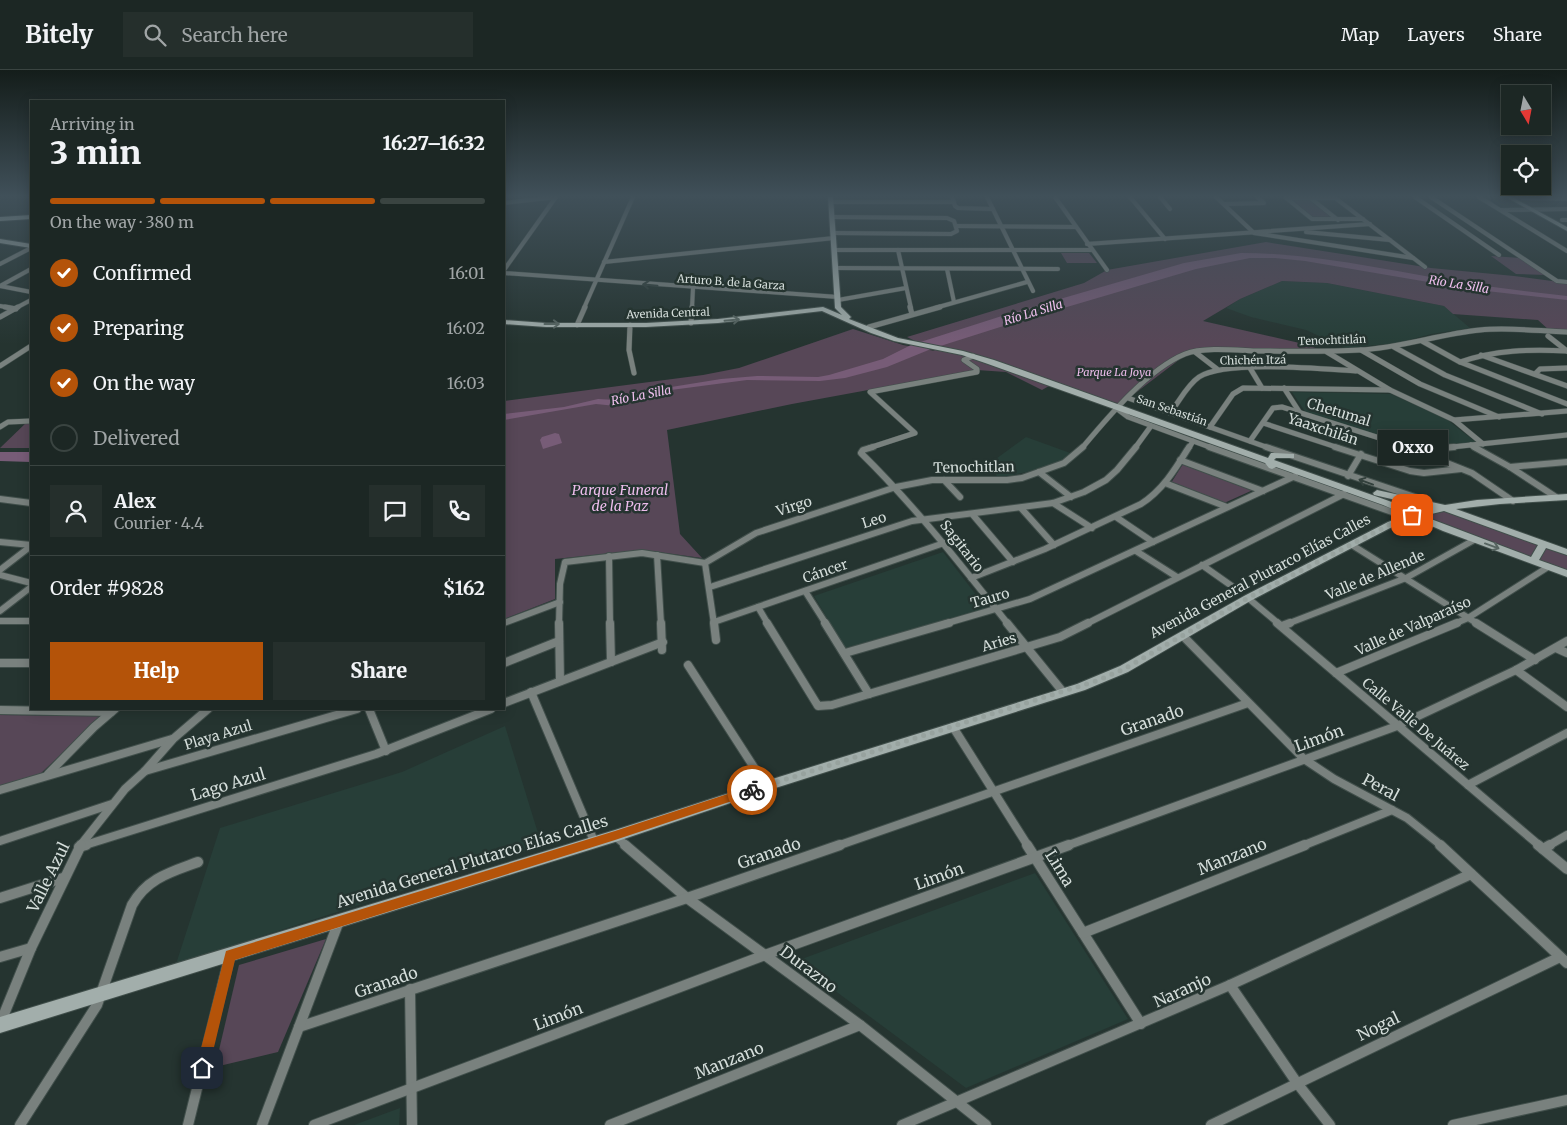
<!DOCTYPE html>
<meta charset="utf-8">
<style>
:root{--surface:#1c2724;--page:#252f2c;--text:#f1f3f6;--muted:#a0a5a6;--line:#3a4441;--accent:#b45309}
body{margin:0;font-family:Merriweather,serif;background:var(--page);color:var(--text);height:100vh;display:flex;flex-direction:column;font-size:19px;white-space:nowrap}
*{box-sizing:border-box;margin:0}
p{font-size:16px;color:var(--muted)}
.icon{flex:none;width:28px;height:28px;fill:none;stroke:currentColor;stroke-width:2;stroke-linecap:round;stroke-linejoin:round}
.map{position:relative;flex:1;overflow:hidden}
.sheet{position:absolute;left:30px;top:30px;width:475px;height:610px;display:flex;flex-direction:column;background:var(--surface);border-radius:0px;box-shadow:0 2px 12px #0003,0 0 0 1px var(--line)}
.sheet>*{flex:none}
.needle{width:32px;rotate:170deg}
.buttons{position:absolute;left:1501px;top:15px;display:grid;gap:10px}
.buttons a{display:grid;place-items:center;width:50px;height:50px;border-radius:0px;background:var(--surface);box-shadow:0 2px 12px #0003,0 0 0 1px var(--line);font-size:25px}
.pin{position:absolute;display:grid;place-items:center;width:42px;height:42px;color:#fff;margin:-21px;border-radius:10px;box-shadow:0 2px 8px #0006}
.courier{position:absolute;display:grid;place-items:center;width:50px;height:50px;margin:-25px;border:4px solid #b45309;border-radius:50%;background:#fff;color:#222;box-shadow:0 1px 6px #0007}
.bubble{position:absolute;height:35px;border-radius:0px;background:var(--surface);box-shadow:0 2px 12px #0003,0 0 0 1px var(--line);font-size:16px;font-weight:800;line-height:35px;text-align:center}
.head em{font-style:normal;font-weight:800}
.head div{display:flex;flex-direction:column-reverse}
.head{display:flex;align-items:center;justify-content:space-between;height:85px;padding:0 20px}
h1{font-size:32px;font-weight:800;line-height:38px}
.bar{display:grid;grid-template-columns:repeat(4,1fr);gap:8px 5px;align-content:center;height:60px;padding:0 20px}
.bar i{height:6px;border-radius:4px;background:var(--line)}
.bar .active{background:var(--accent)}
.bar p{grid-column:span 4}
.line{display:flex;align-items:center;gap:12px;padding:0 20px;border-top:1px solid var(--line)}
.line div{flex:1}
.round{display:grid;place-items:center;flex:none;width:52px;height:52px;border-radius:0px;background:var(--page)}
ol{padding:0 20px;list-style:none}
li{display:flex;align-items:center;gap:15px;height:55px}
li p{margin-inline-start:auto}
li .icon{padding:5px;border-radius:50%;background:var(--accent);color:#fff;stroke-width:4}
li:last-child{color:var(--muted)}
li i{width:28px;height:28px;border:2px solid var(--line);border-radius:50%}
.button{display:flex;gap:10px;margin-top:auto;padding:10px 20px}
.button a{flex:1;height:58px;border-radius:0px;background:var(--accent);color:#fff;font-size:20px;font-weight:800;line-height:58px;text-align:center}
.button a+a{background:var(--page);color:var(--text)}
header{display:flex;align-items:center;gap:30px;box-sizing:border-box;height:70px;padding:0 25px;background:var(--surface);border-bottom:1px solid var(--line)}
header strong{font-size:24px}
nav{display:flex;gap:28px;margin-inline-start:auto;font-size:18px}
.search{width:350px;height:45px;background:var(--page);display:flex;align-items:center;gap:12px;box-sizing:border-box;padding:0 18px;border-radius:0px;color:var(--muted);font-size:19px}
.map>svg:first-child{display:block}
.built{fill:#273e38}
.green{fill:#574757}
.water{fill:#775c77}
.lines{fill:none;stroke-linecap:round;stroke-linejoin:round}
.street-far4-casing{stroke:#414f4b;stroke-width:5}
.street-far3-casing{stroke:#414f4b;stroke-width:6}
.street-far2-casing{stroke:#414f4b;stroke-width:8}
.street-far1-casing{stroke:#414f4b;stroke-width:10}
.street-casing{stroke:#414f4b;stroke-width:12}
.secondary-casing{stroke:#414f4b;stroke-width:2}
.primary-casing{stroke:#414f4b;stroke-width:2}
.street-far4{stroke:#79817e;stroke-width:4}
.street-far3{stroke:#79817e;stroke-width:5}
.street-far2{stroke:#79817e;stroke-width:6}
.street-far1{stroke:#79817e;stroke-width:8}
.street{stroke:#79817e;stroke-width:10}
.secondary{fill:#a2aeab;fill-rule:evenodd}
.primary{fill:#c2d1cd;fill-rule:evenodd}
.oneway{stroke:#32403c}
.oneway2{stroke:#576561}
.route{fill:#b45309}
.done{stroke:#97a29e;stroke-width:5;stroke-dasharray:0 9}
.labels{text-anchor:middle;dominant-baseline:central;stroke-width:5;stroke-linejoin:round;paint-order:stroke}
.far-street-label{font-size:11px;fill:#d4ddda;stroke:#253430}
.far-park-label{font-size:11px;font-style:italic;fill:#edbdec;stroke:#253430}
.far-water-label{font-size:12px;font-style:italic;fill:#f0c0ef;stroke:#253430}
.street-label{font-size:14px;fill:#d4ddda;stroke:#253430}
.park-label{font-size:14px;font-style:italic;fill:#edbdec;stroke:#253430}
.near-street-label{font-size:16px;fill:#d4ddda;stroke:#253430}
</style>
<header>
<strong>Bitely</strong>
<div class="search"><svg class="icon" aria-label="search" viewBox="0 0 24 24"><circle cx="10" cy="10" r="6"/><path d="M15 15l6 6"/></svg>Search here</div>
<nav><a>Map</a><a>Layers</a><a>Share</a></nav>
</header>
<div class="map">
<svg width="1567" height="1055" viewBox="0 0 1567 1055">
<rect width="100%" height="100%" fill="#253430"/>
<g class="built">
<path d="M1282,211L1327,213L1444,236L1470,258L1431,264L1398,273L1346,278L1306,260L1251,247L1226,238L1240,229Z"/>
<path d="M1292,322L1391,324L1446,349L1476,372L1416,377L1306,343Z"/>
<path d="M1026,367L1073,384L1064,390L1045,398L998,408L989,394Z"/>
<path d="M943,482L987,539L845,578L814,526Z"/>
<path d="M505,656L542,776L176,894L220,758L402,702Z"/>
<path d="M1035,803L1128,949L966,1018L799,894V890Z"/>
<path d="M400,1038L399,1055H354Z"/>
</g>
<g class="green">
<path d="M1292,130H1311L1336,149H1314Z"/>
<path d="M1266,172L1431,198L1514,206L1567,213V262L1550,261L1538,250L1453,244L1444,236L1327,213L1282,211L1240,229L1203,251L1304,274L1327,282L1230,280L1188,283L1121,334L1049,316L1042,320L1006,302L977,300L792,334L667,360L680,464L702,488L643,480L555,489V529L504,549V331L703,305L739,298L853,259L903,275L935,281L907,267L1084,213L1107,200Z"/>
<path d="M1061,183H1089L1097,193H1067Z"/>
<path d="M1491,186L1521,188L1546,205L1516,204Z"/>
<path d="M28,351H31V378H0Z"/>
<path d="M1183,394L1253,420L1222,434L1171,413Z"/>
<path d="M1443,437L1567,482V504L1412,445Z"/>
<path d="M0,645L102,646L39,705L0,717Z"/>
<path d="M326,869L278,982L215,997L239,895Z"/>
</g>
<g class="water">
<path d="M1241,183C1319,183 1395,202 1472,214C1504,219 1535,222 1567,226V230L1469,219L1305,191L1275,188H1250L1196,199L1016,252L931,279L887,297L845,308L820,311L747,310L671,320L616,336L596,334L504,350V344L564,337L598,329L616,330L665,318L721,309L757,306L818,307L829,305L883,289L911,275L1005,245L1184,193Z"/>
<path d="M555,363L559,364L562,373L543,379L540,370L542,367Z"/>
<path d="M0,382H31V392L0,391Z"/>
</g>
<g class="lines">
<defs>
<g id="street-far4">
<path d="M952,127L955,136L958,138L993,139"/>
<path d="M987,127L1033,221"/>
<path d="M1055,127L1107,200"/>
<path d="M1130,127L1165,169"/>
<path d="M1160,127L1170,139"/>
<path d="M1216,127L1254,163L1413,188"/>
<path d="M1285,127L1312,149H1363"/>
<path d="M1309,127L1338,150"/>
<path d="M1334,127L1425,197"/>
<path d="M1415,127L1499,185"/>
<path d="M1431,127L1557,211L1567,212"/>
<path d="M1479,127L1567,181"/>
<path d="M1287,128H1335"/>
<path d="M1522,128L1567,129"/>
<path d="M831,132H954"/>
<path d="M504,133L556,127"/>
<path d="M1224,134L1264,133L1257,127"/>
<path d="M1502,140L1567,139"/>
<path d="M833,147L947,148L954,151L957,161L951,164L834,163"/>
<path d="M1562,150H1567"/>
<path d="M957,156L1076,157"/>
<path d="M1306,162L1390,170"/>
<path d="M1087,174L1370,154"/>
<path d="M835,180H1091"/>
<path d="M898,180L911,238"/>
<path d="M604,192L834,168"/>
<path d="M0,194L31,178"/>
<path d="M836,198L1058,199"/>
<path d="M947,199L954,232"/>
<path d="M504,200L556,127"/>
<path d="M504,203L838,227"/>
<path d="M0,216L31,199"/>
<path d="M0,216L31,222"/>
<path d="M838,230L906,218"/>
<path d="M0,236L11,238"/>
<path d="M16,238L31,230"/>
<path d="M584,238L633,127"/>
<path d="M692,238L693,218"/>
<path d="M935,238L1027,212"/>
</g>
<g id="street-far3">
<path d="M5,237L16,239"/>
<path d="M910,237L912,244"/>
<path d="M0,247L18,237"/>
<path d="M691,253L692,237"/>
<path d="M577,255L585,237"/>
<path d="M630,255L629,280L634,303"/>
<path d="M869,257L940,237"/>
<path d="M1548,266L1567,281"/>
<path d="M1422,271L1460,292L1567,334"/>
<path d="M1394,277L1445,305L1542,344"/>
<path d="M1361,280L1420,314L1499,347"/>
<path d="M1195,282L1217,299"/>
<path d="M1327,282L1390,320L1454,350L1483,374"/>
<path d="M1481,285L1567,316"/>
<path d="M1460,292C1495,280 1530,279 1567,281"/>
<path d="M0,296L31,276"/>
<path d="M1250,298L1262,318"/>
<path d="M1535,304L1540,299L1567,298"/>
<path d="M1284,318L1300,343"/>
<path d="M1128,328L1269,378"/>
<path d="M1116,338L1128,347L1212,378"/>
<path d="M1170,343C1179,332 1187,315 1199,307C1226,290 1322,299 1356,301"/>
<path d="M1454,350L1567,341"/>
<path d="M1263,353L1339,378"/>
<path d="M0,357L8,352L31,351"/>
<path d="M1210,357L1233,324L1243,318L1390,320"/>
<path d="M1250,371L1273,338L1282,337L1411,378"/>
<path d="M1471,375L1476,378"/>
<path d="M869,378L915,363L870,322L977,302V299L964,290L973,286"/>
<path d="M1082,378C1108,347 1148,299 1185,284C1203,277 1234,280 1253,281C1289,281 1324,282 1360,280C1401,278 1439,264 1480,260C1508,257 1538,261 1567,262"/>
<path d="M1135,378L1151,356"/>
<path d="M1189,378L1193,371"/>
<path d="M1442,378L1567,365"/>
</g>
<g id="street-far2">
<path d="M873,377L863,380L861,383C915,436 961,495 1008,554"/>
<path d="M1209,377L1406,447"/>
<path d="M1266,377L1415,427L1427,434"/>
<path d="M1335,377L1410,401L1424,403L1461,399"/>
<path d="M1407,377L1472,403L1513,431"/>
<path d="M1474,377L1510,397L1556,427"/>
<path d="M1421,380L1454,377"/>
<path d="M1180,390L1263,421"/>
<path d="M1510,397L1567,392"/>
<path d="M1039,402L1071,427"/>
<path d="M1348,406L1361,384"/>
<path d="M944,410L960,427"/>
<path d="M1165,413L1227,437"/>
<path d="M0,429L31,433"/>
<path d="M1053,433L1092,458"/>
<path d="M1021,438L1054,475"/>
<path d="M973,445L1013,492"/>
<path d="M1116,447L1153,472"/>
<path d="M0,472L31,475"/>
<path d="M1352,475L1478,554"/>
<path d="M1136,481L1177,507"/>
<path d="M657,485L661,554"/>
<path d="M609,486L610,554"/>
<path d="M705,493L756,463L896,417L932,410H1007L1022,408L1064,393L1083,377"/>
<path d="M705,493L714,554"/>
<path d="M1202,495L1236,519"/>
<path d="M0,500L31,476"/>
<path d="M0,505L31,513"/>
<path d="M971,508L1045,479L1141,434C1163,420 1176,398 1189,377"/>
<path d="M710,517L912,451L1053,433L1084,422L1106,410L1117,400L1136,377"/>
<path d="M805,521L826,554"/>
<path d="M1248,528L1279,554"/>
<path d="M758,537L768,554"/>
<path d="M0,541L31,517"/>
<path d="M0,551H31"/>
<path d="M714,552L944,473"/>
<path d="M504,553L560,532"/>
<path d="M559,554L560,514L565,492L642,483L705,493"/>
<path d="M944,554L1030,529L1295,406"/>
<path d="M1086,554L1344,424"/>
<path d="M1287,554L1406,508L1474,470"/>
<path d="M1454,554L1468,548L1548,497"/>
</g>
<g id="street-far1">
<path d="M559,553L560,611"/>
<path d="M610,553L611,592"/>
<path d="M661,553L662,580"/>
<path d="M714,553L716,570"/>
<path d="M767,553L818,636L832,635L1060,567L1088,553"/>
<path d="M825,553L869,624"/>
<path d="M1007,553L1063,622"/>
<path d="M1277,553L1540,776"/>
<path d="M1476,553L1535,590"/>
<path d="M1282,556L1290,553"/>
<path d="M1183,566L1304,689L1334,709L1407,748L1442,776"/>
<path d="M1556,578L1567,583"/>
<path d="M845,583L949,553"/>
<path d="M0,593H31"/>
<path d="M504,593L559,571"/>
<path d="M688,595L766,716"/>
<path d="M1516,600L1567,637"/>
<path d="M1336,603L1457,553"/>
<path d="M531,622L594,771"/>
<path d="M504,633L663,572"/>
<path d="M369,639L386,681"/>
<path d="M0,640L111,642"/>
<path d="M953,657L1028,776"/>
<path d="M145,701L357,639"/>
<path d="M48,704L94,657L115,639"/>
<path d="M1468,715L1567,663"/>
<path d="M0,720L172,669"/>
<path d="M615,766L627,776"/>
<path d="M0,771L112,734"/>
<path d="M80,776L125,719L145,701L173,669L208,639"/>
<path d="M82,776L376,684L491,639"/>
<path d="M837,776L1248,633"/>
<path d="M1066,776L1397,656L1516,600L1567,571"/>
<path d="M1302,776L1392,740"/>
<path d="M1548,776L1567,765"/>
</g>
<g id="street">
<path d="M625,775L687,828L860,955L986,1055"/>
<path d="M1027,775L1141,954"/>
<path d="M1440,775L1567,893"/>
<path d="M1538,775L1567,799"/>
<path d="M79,777L86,775"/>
<path d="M1543,779L1550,775"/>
<path d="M0,828L63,808"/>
<path d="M1083,863L1305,775"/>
<path d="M0,887L31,878"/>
<path d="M1230,915L1297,1013L1330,1055"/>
<path d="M410,919L412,1055"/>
<path d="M0,954L31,878L81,775"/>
<path d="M299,957L687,828L840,775"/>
<path d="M20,1055L97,935L132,835C147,808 171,802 198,792"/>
<path d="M188,1055L230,885"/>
<path d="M262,1055L339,851"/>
<path d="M314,1055L765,885L1069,775"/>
<path d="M610,1055L860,955"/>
<path d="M902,1055L1230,915L1471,804"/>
<path d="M1211,1055L1560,887"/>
<path d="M1453,1055L1567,1030"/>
</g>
<g id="secondary">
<path d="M828,127H833L841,237L851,247L849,249L898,268L963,281L994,290L1268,388L1271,383H1274L1294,384V388H1276L1274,390L1389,431L1415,442L1431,438L1374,425L1373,423L1377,420L1445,435L1477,430L1567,424V430L1500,434L1456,439L1567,479V485L1546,478L1539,490L1567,500V507L1443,461L1413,448L1394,456L1252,530L1128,602L1085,620L766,721L615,772L0,963V947L615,760L766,711L1077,614L1120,596L1244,526L1388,452L1406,445L1383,435L1276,397L1272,399L1269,398L1265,393L988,294L962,285L894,271L871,263L822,241L718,253L646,257H546L504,254V250L546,253H646L718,249L823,237L842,245L835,238ZM1444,441L1538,475L1531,487L1423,446Z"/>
<path d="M1506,127H1512L1567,157V161Z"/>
<path d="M0,169L31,174V178L0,173Z"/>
</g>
<path id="primary" d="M31,145V149L0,151V147Z"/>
</defs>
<use href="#street-far4" class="street-far4-casing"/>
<use href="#street-far3" class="street-far3-casing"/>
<use href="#street-far2" class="street-far2-casing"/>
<use href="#street-far1" class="street-far1-casing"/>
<use href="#street" class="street-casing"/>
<use href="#secondary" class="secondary-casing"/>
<use href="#primary" class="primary-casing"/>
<use href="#street-far4" class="street-far4"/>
<use href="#street-far3" class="street-far3"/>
<use href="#street-far2" class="street-far2"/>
<use href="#street-far1" class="street-far1"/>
<use href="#street" class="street"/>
<use href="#secondary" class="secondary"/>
<use href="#primary" class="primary"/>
</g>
<defs><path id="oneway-shaft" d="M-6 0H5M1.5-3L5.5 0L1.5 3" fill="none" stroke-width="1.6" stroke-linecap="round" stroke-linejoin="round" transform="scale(1.25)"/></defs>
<g class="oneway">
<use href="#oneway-shaft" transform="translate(650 215) rotate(-175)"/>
<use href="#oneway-shaft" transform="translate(1366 412) rotate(-160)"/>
</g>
<g class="oneway2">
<use href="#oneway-shaft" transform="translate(732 250) rotate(-5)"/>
<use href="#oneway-shaft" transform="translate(552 254)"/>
<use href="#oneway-shaft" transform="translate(1492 476) rotate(20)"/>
</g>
<linearGradient id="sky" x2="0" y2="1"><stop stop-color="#141d1a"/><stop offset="0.46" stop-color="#405059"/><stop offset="1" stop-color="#405059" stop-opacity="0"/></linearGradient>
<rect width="1567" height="274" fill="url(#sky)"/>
<path class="route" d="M752,716L756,717V723L615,770L235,890L209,998L207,1003L202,1005L198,1003L196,998L226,881L615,761Z"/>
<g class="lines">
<path class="done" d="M752,720L1099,610L1124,599L1248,528L1391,454L1412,445"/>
</g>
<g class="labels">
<g class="far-street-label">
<text transform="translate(731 212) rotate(4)">Arturo B. de la Garza</text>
<text transform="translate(668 243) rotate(-2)">Avenida Central</text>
<text transform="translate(1332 270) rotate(-2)">Tenochtitlán</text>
<text transform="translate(1253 290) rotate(-1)">Chichén Itzá</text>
<text transform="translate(1172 340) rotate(19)">San Sebastián</text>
</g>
<g class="far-park-label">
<text x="1114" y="302">Parque La Joya</text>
</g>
<g class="far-water-label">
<text transform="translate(1459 214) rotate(9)">Río La Silla</text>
<text transform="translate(1033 242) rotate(-17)">Río La Silla</text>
<text transform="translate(641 325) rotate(-11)">Río La Silla</text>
</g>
<g class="street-label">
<text transform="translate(1339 342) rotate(17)">Chetumal</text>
<text transform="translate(1323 359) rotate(18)">Yaaxchilán</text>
<text transform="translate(974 397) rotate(-1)">Tenochitlan</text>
<text transform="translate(794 436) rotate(-18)">Virgo</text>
<text transform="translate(874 450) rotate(-18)">Leo</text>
<text transform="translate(962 476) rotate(52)">Sagitario</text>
<text transform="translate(825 501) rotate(-19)">Cáncer</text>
<text transform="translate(1375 505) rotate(-23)">Valle de Allende</text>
<text transform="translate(1260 506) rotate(-28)">Avenida General Plutarco Elías Calles</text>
<text transform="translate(990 528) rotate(-16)">Tauro</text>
<text transform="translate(1413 556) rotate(-24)">Valle de Valparaíso</text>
<text transform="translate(999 572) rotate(-16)">Aries</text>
<text transform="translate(1416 654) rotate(40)">Calle Valle De Juárez</text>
<text transform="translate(218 665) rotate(-17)">Playa Azul</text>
</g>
<g class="park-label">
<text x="620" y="420">Parque Funeral<tspan x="620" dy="16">de la Paz</tspan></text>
</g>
<g class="near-street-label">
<text transform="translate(1152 650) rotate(-19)">Granado</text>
<text transform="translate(1319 668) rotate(-20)">Limón</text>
<text transform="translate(228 714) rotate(-17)">Lago Azul</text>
<text transform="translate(1381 717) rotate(28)">Peral</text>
<text transform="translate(769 783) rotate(-19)">Granado</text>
<text transform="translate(1232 786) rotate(-22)">Manzano</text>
<text transform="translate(472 791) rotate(-17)">Avenida General Plutarco Elías Calles</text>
<text transform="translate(1060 798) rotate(58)">Lima</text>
<text transform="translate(939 806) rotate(-20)">Limón</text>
<text transform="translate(48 807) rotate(-64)">Valle Azul</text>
<text transform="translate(809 899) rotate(37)">Durazno</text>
<text transform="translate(386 912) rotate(-19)">Granado</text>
<text transform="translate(1182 920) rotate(-24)">Naranjo</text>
<text transform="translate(558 946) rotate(-21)">Limón</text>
<text transform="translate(1378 956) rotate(-26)">Nogal</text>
<text transform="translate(729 990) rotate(-22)">Manzano</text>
</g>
</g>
</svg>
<div class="buttons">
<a><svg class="needle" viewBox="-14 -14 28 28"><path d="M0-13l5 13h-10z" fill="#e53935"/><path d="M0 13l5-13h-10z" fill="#a0a5a6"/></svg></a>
<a><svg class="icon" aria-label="locate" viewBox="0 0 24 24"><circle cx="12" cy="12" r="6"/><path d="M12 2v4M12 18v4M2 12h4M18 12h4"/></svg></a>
</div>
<div class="pin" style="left:1412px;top:445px;background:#ea580c"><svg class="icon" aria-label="bag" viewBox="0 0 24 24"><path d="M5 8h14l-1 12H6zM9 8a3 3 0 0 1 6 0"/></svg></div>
<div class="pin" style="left:202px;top:998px;background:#1f2937"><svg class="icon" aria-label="home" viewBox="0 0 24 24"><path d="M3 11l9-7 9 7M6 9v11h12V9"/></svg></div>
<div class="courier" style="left:752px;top:720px"><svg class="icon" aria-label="bike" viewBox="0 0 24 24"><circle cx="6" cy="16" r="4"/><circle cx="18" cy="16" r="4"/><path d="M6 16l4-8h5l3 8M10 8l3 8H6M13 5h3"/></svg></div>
<div class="bubble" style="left:1378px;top:360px;width:70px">Oxxo</div>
<section class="sheet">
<div class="head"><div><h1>3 min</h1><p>Arriving in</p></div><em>16:27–16:32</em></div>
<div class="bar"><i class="active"></i><i class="active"></i><i class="active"></i><i></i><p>On the way · 380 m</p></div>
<ol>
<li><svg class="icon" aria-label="check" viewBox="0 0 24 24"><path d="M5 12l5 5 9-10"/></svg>Confirmed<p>16:01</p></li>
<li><svg class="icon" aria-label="check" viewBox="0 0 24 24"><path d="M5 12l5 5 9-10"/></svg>Preparing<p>16:02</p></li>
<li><svg class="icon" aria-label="check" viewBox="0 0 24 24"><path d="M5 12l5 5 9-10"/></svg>On the way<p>16:03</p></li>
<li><i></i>Delivered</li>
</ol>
<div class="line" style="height:90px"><a class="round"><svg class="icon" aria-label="person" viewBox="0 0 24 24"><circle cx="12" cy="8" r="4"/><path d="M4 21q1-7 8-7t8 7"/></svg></a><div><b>Alex</b><p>Courier · 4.4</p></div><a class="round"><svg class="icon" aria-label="chat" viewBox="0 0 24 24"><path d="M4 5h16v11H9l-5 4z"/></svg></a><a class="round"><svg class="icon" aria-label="phone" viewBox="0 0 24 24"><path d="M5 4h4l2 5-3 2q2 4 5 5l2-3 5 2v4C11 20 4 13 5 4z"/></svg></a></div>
<div class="line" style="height:65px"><div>Order #9828</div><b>$162</b></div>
<div class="button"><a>Help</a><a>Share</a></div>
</section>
</div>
